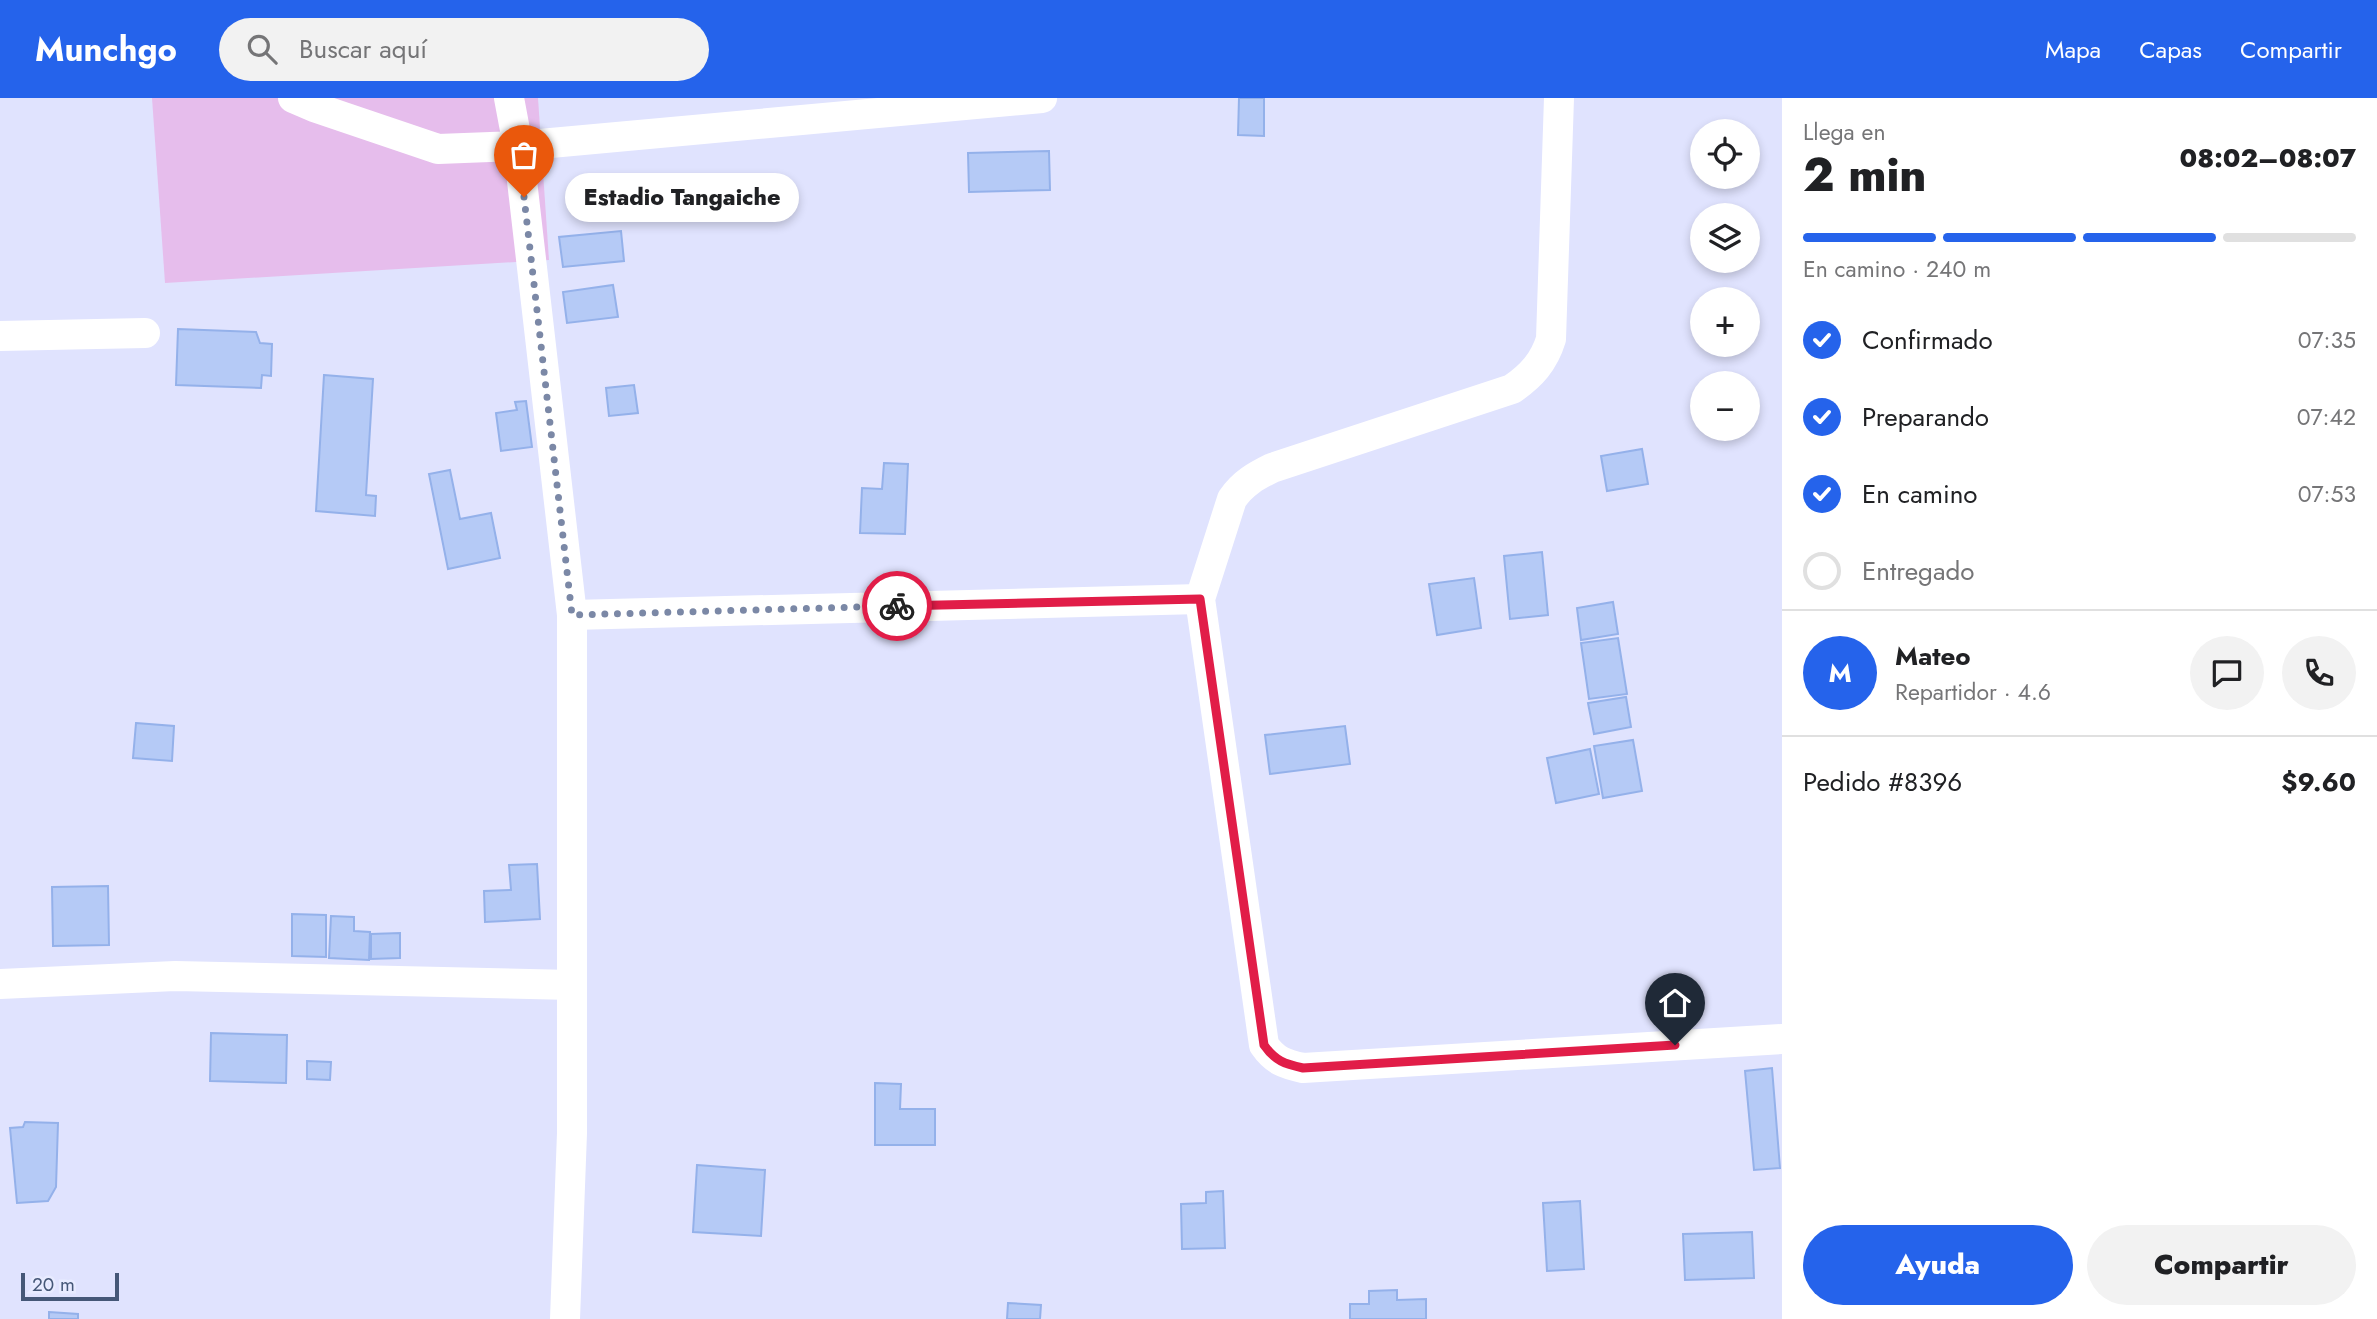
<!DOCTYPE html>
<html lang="es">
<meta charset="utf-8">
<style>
:root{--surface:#fff;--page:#f2f2f2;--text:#202124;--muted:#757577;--line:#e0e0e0;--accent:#2563eb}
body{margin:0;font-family:Jost,sans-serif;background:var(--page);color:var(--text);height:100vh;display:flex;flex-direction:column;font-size:26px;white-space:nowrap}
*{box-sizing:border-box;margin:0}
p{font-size:23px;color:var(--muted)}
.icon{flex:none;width:38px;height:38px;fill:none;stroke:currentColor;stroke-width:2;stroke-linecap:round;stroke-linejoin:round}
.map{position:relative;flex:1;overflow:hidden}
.drawer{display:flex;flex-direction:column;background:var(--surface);width:595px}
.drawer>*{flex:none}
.buttons{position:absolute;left:1690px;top:21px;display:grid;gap:14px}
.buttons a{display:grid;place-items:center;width:70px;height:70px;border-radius:50%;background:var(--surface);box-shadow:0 4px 10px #0003;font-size:35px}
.scale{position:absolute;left:21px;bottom:18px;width:98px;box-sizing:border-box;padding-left:7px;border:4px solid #455777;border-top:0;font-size:19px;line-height:24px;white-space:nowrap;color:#455777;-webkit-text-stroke:5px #e8ebff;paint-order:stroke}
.pin{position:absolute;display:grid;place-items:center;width:60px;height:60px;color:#fff;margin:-72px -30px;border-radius:50% 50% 50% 0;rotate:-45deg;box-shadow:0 0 7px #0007}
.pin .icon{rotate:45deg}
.courier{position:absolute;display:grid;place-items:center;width:70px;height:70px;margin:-35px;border:5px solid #e11d48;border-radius:50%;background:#fff;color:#222;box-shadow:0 2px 9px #0007}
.bubble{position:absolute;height:49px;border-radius:24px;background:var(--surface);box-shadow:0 4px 10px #0003;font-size:23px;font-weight:800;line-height:49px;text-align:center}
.head em{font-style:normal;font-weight:800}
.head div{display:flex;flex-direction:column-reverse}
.head{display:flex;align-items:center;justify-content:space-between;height:119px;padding:0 21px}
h1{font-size:46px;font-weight:800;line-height:52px}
.bar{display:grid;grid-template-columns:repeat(4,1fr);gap:10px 7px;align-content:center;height:84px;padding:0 21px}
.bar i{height:9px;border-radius:5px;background:var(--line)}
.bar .on{background:var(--accent)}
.bar p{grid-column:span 4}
.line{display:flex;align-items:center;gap:18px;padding:0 21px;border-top:2px solid var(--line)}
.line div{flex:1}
.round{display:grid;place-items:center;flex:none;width:74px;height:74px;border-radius:37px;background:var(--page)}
ol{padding:0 21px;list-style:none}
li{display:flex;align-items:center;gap:21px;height:77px}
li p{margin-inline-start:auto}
li .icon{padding:7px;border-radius:50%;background:var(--accent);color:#fff;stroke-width:4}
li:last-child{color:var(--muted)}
li i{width:38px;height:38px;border:4px solid var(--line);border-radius:50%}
.cta{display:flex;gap:14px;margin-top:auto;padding:14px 21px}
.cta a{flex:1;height:80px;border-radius:42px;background:var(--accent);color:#fff;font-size:28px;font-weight:800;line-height:80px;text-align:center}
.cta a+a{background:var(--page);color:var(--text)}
header{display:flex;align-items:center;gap:42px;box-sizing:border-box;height:98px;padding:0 35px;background:var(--accent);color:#fff}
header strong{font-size:33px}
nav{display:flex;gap:38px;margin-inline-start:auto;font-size:24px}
.search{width:490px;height:63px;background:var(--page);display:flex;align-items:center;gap:18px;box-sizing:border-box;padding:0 24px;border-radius:38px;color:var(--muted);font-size:26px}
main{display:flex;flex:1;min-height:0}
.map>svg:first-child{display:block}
.green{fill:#e6bdec}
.building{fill:#b5caf6;stroke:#94b1ea;stroke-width:2}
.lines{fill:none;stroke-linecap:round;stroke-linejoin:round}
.street{stroke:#fff;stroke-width:30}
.done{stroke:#7b88a6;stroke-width:7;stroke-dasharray:0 12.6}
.route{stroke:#e11d48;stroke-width:9}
</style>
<header>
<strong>Munchgo</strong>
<div class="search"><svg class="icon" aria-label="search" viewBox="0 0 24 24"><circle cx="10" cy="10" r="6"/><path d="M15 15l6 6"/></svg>Buscar aquí</div>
<nav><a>Mapa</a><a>Capas</a><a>Compartir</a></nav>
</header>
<main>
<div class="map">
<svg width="1782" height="1221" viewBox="0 0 1782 1221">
<rect width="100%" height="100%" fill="#e0e3fe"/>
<path class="green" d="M152,0H538L549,162L165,185Z"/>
<g class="building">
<path d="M1239,0H1264V38L1238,37Z"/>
<path d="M1049,53L1050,92L969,94L968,55Z"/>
<path d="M621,133L624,163L563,169L559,139Z"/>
<path d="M613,187L618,219L567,225L563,194Z"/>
<path d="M178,231L256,234L260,245L272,246L271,278L262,277L261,290L176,287Z"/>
<path d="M324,277L373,281L366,397L376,398L375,418L316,413Z"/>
<path d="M634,287L638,315L609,318L606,290Z"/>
<path d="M526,303L532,349L501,353L496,315L517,312L515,304Z"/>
<path d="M1642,351L1648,386L1607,393L1601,358Z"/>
<path d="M884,365L908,366L905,436L860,435L862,390L882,391Z"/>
<path d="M450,372L460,421L491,415L500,460L448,471L429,376Z"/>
<path d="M1542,454L1548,517L1510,521L1504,458Z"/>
<path d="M1474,480L1481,530L1437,537L1429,486Z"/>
<path d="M1613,504L1618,536L1581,542L1577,510Z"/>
<path d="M1618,540L1627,596L1589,601L1581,545Z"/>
<path d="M1626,599L1631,629L1594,636L1588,605Z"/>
<path d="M136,625L174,628L172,663L133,660Z"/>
<path d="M1345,628L1350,666L1270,676L1265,637Z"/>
<path d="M1633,642L1642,693L1603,700L1594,648Z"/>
<path d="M1590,651L1599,696L1556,705L1547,660Z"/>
<path d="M537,766L540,821L485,824L484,793L511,792L509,767Z"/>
<path d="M108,788L109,847L53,848L52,789Z"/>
<path d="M292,816L326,817V859L292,858Z"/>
<path d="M331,818L354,819V833L370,834L369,862L329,860Z"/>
<path d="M400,835V860L371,861V836Z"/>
<path d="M211,935L287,937L286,985L210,983Z"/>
<path d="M307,963L331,964L330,982L307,981Z"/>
<path d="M1772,970L1780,1070L1754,1072L1745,973Z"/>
<path d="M875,985L901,986L900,1011H935V1047H875Z"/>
<path d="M25,1024L58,1025L56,1089L48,1103L17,1105L10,1030L23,1029Z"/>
<path d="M697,1067L765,1072L761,1138L693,1134Z"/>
<path d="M1223,1093L1225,1150L1182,1151L1181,1106L1206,1105V1094Z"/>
<path d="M1580,1103L1584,1171L1547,1173L1543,1105Z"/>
<path d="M1752,1134L1754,1180L1685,1182L1683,1136Z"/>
<path d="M1397,1192V1202L1426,1201V1221H1350V1206H1369V1193Z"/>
<path d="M1008,1205L1041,1207L1040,1221H1007Z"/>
<path d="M49,1214L78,1216V1221H49Z"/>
</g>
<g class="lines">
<g class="street">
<path d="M293,0L314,9L438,51L518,48L1042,0"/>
<path d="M509,0L518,48L572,517V1035L565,1221"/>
<path d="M1559,0L1551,241C1544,264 1531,278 1512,291L1272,370C1256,378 1243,385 1232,401L1200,501L1264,947C1275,963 1285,966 1303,970L1782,941"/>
<path d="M0,238L145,235"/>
<path d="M572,517L1200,501"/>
<path d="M0,886L175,878L572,887"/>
</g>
</g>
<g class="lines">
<path class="done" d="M524,99L572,517L897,508"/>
<path class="route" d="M897,508L1200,501L1264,947C1275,963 1285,966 1303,970L1675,947"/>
</g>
</svg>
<div class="buttons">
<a><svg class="icon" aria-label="locate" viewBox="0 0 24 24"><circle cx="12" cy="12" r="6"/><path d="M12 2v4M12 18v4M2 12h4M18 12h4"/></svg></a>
<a><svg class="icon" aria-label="layers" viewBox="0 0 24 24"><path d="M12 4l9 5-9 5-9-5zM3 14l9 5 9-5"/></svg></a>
<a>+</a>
<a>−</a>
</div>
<div class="scale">20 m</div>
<div class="pin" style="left:524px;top:99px;background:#ea580c"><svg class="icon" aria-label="bag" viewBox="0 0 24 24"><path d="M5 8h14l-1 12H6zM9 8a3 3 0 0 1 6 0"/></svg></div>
<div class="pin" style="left:1675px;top:947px;background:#1f2937"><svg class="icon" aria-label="home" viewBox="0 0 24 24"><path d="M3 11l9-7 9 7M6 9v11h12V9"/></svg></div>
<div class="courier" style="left:897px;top:508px"><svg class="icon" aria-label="bike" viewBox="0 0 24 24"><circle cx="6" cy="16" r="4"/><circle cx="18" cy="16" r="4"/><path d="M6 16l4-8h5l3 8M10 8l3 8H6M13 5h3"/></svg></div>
<div class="bubble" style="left:565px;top:75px;width:234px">Estadio Tangaiche</div>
</div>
<section class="drawer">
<div class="head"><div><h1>2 min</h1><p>Llega en</p></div><em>08:02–08:07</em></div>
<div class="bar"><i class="on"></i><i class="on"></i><i class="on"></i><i></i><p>En camino · 240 m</p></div>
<ol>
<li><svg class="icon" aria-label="check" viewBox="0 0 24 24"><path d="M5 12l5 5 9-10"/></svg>Confirmado<p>07:35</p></li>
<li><svg class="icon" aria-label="check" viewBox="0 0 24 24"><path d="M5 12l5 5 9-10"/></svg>Preparando<p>07:42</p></li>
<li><svg class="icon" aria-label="check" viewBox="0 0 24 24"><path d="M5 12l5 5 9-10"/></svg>En camino<p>07:53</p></li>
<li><i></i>Entregado</li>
</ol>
<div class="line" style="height:126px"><b class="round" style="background:var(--accent);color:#fff">M</b><div><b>Mateo</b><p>Repartidor · 4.6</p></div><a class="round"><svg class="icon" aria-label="chat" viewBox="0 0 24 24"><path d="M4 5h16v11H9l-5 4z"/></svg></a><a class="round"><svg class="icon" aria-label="phone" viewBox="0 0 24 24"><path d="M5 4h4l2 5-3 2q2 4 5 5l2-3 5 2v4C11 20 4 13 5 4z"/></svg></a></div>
<div class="line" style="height:91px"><div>Pedido #8396</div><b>$9.60</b></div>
<div class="cta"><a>Ayuda</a><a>Compartir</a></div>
</section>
</main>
